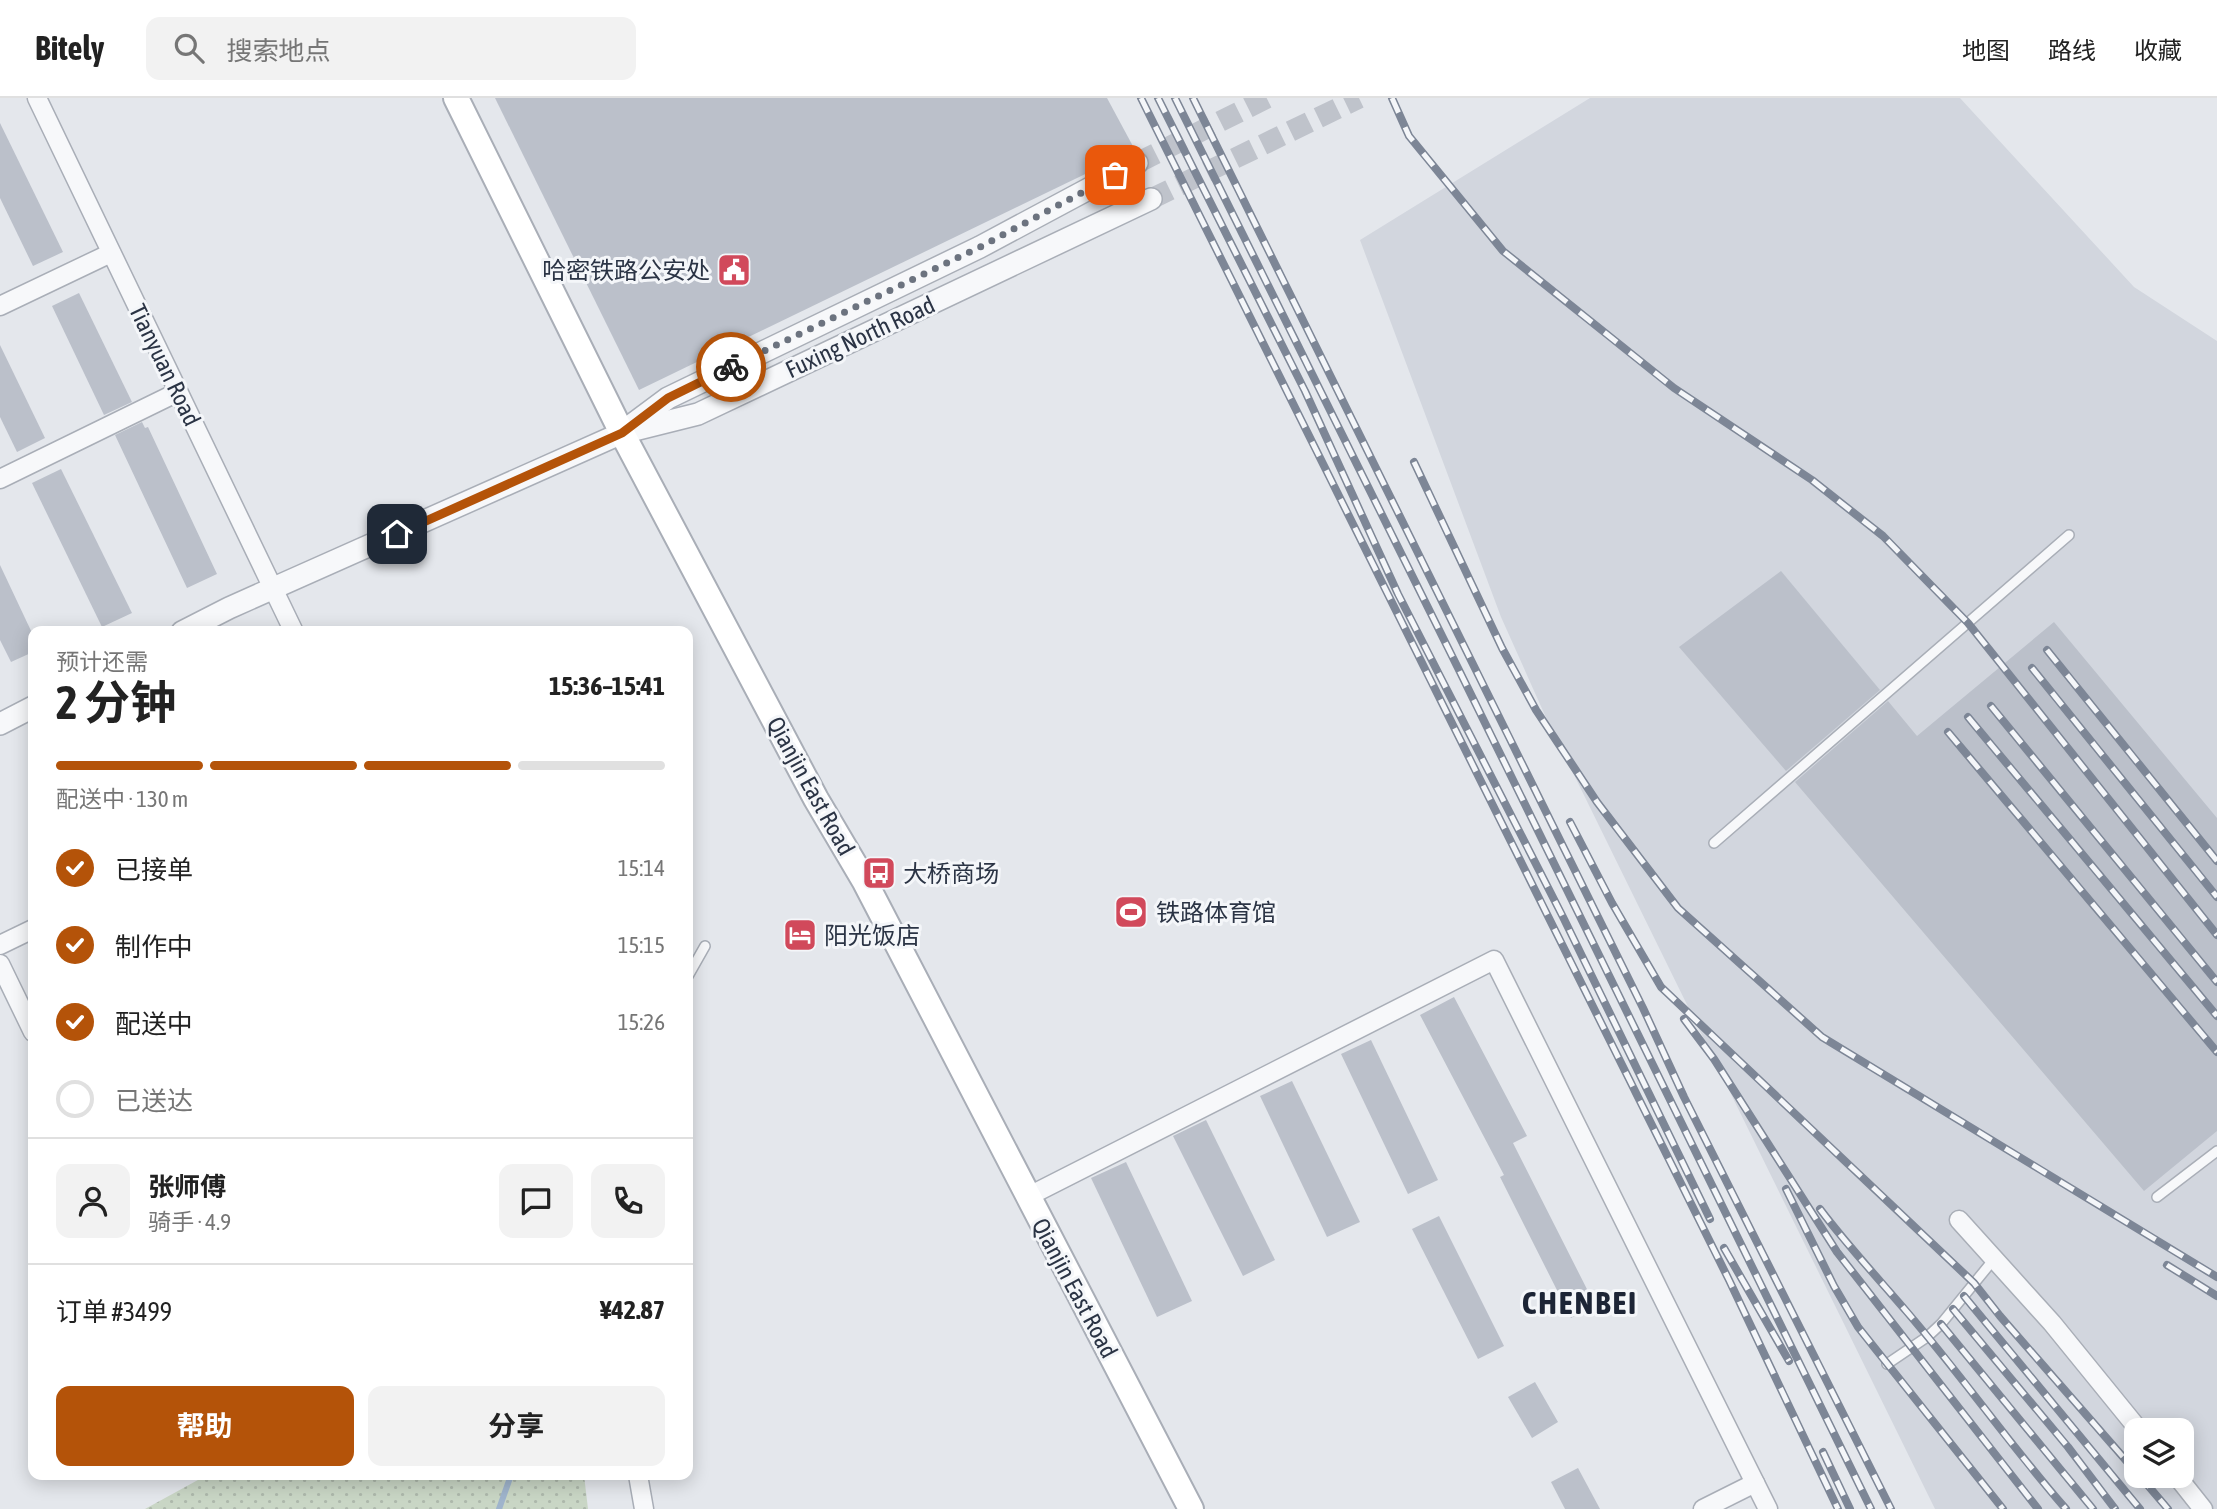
<!DOCTYPE html>
<html lang="zh">
<meta charset="utf-8">
<style>
:root{--surface:#fff;--page:#f2f2f2;--text:#222;--muted:#767676;--line:#e0e0e0;--accent:#b45309}
body{margin:0;font-family:"Asap Condensed","Noto Sans SC",sans-serif;background:var(--page);color:var(--text);height:100vh;display:flex;flex-direction:column;font-size:26px;white-space:nowrap}
*{box-sizing:border-box;margin:0}
p{font-size:23px;color:var(--muted)}
.icon{flex:none;width:38px;height:38px;fill:none;stroke:currentColor;stroke-width:2;stroke-linecap:round;stroke-linejoin:round}
.map{position:relative;flex:1;overflow:hidden}
.panel{position:absolute;left:28px;top:528px;width:665px;height:854px;display:flex;flex-direction:column;background:var(--surface);border-radius:14px;box-shadow:0 4px 18px #0003}
.panel>*{flex:none}
.fabs{position:absolute;left:2124px;top:1320px;display:grid;gap:14px}
.fabs a{display:grid;place-items:center;width:70px;height:70px;border-radius:14px;background:var(--surface);box-shadow:0 4px 18px #0003;font-size:35px}
.pin{position:absolute;display:grid;place-items:center;width:60px;height:60px;color:#fff;margin:-30px;border-radius:14px;box-shadow:0 4px 10px #0006}
.courier{position:absolute;display:grid;place-items:center;width:70px;height:70px;margin:-35px;border:5px solid #b45309;border-radius:50%;background:#fff;color:#222;box-shadow:0 2px 9px #0007}
.head em{font-style:normal;font-weight:700}
.head div{display:flex;flex-direction:column-reverse}
.head{display:flex;align-items:center;justify-content:space-between;height:119px;padding:0 28px}
h1{font-size:46px;font-weight:700;line-height:52px}
.bar{display:grid;grid-template-columns:repeat(4,1fr);gap:10px 7px;align-content:center;height:84px;padding:0 28px}
.bar i{height:9px;border-radius:5px;background:var(--line)}
.bar .active{background:var(--accent)}
.bar p{grid-column:span 4}
.line{display:flex;align-items:center;gap:18px;padding:0 28px;border-top:2px solid var(--line)}
.line div{flex:1}
.round{display:grid;place-items:center;flex:none;width:74px;height:74px;border-radius:14px;background:var(--page)}
ol{padding:0 28px;list-style:none}
li{display:flex;align-items:center;gap:21px;height:77px}
li p{margin-inline-start:auto}
li .icon{padding:7px;border-radius:50%;background:var(--accent);color:#fff;stroke-width:4}
li:last-child{color:var(--muted)}
li i{width:38px;height:38px;border:4px solid var(--line);border-radius:50%}
.cta{display:flex;gap:14px;margin-top:auto;padding:14px 28px}
.cta a{flex:1;height:80px;border-radius:14px;background:var(--accent);color:#fff;font-size:28px;font-weight:700;line-height:80px;text-align:center}
.cta a+a{background:var(--page);color:var(--text)}
header{display:flex;align-items:center;gap:42px;box-sizing:border-box;height:98px;padding:0 35px;background:var(--surface);border-bottom:2px solid var(--line)}
header strong{font-size:33px}
nav{display:flex;gap:38px;margin-inline-start:auto;font-size:24px}
.search{width:490px;height:63px;background:var(--page);display:flex;align-items:center;gap:18px;box-sizing:border-box;padding:0 24px;border-radius:14px;color:var(--muted);font-size:26px}
.map>svg:first-child{display:block}
.built{fill:#d2d6de;fill-rule:evenodd}
.park{fill:url(#park-dots)}
.lines{fill:none;stroke-linecap:round;stroke-linejoin:round}
.stream{stroke:#9fb4cc;stroke-width:6}
.building{fill:#bbc0ca}
.tertiary-tunnel{stroke:#bfc3cb;stroke-width:21;stroke-dasharray:21 10;stroke-linecap:butt}
.service-casing{stroke:#a9aeb7;stroke-width:12}
.minor-casing{stroke:#a9aeb7;stroke-width:21}
.tertiary-casing{stroke:#a9aeb7;stroke-width:24}
.secondary-casing{stroke:#a9aeb7;stroke-width:28}
.service{stroke:#f7f8fa;stroke-width:9}
.minor{stroke:#f7f8fa;stroke-width:18}
.tertiary{stroke:#f7f8fa;stroke-width:21}
.secondary{stroke:#fff;stroke-width:24}
.rail-casing{stroke:#7d8696;stroke-width:8}
.rail{stroke:#f4f6f9;stroke-width:5;stroke-dasharray:16;stroke-linecap:butt}
.done{stroke:#6c737f;stroke-width:7;stroke-dasharray:0 12.6}
.route{stroke:#b45309;stroke-width:9}
.labels{text-anchor:middle;dominant-baseline:central;stroke-width:6;stroke-linejoin:round;paint-order:stroke}
.poi-label{font-size:24px;fill:#2b3445;stroke:#f4f6f9;text-anchor:start}
.street-label{font-size:24px;fill:#2b3445;stroke:#f4f6f9}
.district-label{font-size:32px;font-weight:bold;letter-spacing:2px;fill:#1d2536;stroke:#f4f6f9}
</style>
<header>
<strong>Bitely</strong>
<div class="search"><svg class="icon" aria-label="search" viewBox="0 0 24 24"><circle cx="10" cy="10" r="6"/><path d="M15 15l6 6"/></svg>搜索地点</div>
<nav><a>地图</a><a>路线</a><a>收藏</a></nav>
</header>
<div class="map">
<svg width="2217" height="1411" viewBox="0 0 2217 1411">
<defs>
<pattern id="park-dots" width="8" height="8" patternUnits="userSpaceOnUse" patternTransform="scale(1.75)"><rect width="8" height="8" fill="#c9d6c5"/><path d="M2 2h.1M6 6h.1" fill="none" stroke="#adb8ab" stroke-width="1.8" stroke-linecap="round"/></pattern>
</defs>
<rect width="100%" height="100%" fill="#e4e7ec"/>
<path class="built" d="M1590,0H1960L2134,189L2217,243V1411H1935L1548,624L1501,519L1360,142ZM2137,1332H2182V1377H2137Z"/>
<path class="park" d="M207,1377H584L588,1411H145Z"/>
<g class="lines">
<path class="stream" d="M499,1411L511,1377"/>
</g>
<g class="building">
<path d="M495,0H1107L1135,52L639,292Z"/>
<path d="M0,25L63,154L33,168L0,100Z"/>
<path d="M79,195L132,304L104,317L52,208Z"/>
<path d="M0,247L45,340L17,354L0,319Z"/>
<path d="M142,324L145,330L148,329L217,476L187,490L115,337Z"/>
<path d="M61,371L132,515L102,529L32,385Z"/>
<path d="M0,467L33,537V554L11,564L0,542Z"/>
<path d="M1781,473L1880,592L1786,673L1679,549Z"/>
<path d="M2054,524L2217,720V1033L2144,1093L1795,684L1888,603L1917,638Z"/>
<path d="M1454,899L1527,1038L1513,1045L1595,1207L1571,1220L1500,1079L1504,1077L1420,917Z"/>
<path d="M1371,942L1438,1082L1408,1096L1341,956Z"/>
<path d="M1292,983L1360,1124L1327,1139L1260,998Z"/>
<path d="M1206,1022L1275,1162L1243,1178L1173,1038Z"/>
<path d="M1126,1064L1192,1203L1157,1219L1091,1080Z"/>
<path d="M1439,1118L1504,1248L1478,1261L1412,1131Z"/>
<path d="M1535,1284L1558,1324L1532,1340L1508,1299Z"/>
<path d="M1578,1370L1600,1411H1565L1551,1384Z"/>
</g>
<g class="lines">
<g class="tertiary-tunnel">
<path d="M1137,65L1267,0"/>
<path d="M1151,101L1359,0"/>
</g>
<defs>
<g id="service">
<path d="M1714,745L2069,437"/>
<path d="M688,878L705,848"/>
<path d="M2157,1099L2217,1053"/>
<path d="M1887,1266L1927,1239L1941,1226L1994,1161"/>
</g>
<g id="minor">
<path d="M37,0L294,534"/>
<path d="M0,208L111,155"/>
<path d="M0,381L178,294"/>
<path d="M0,847L33,831"/>
<path d="M0,866L33,934"/>
<path d="M1027,1099L1494,862L1768,1411"/>
<path d="M1959,1122L2052,1225L2139,1332"/>
<path d="M638,1377L644,1411"/>
<path d="M2176,1377L2203,1411"/>
<path d="M1703,1411L1755,1385"/>
</g>
<g id="tertiary">
<path d="M629,329L668,300L980,149L1137,65"/>
<path d="M182,534L229,510L622,335L698,316L1151,101"/>
<path d="M0,626L33,609"/>
</g>
<path id="secondary" d="M456,0L622,335L816,701L865,784L1191,1411"/>
</defs>
<use href="#service" class="service-casing"/>
<use href="#minor" class="minor-casing"/>
<use href="#tertiary" class="tertiary-casing"/>
<use href="#secondary" class="secondary-casing"/>
<use href="#service" class="service"/>
<use href="#minor" class="minor"/>
<use href="#tertiary" class="tertiary"/>
<use href="#secondary" class="secondary"/>
<defs>
<g id="rail">
<path d="M1141,0L1729,1182L1838,1411"/>
<path d="M1158,0L1305,293L1398,496L1563,819L1710,1121"/>
<path d="M1175,0L1458,570L1871,1411"/>
<path d="M1193,0L1643,910L1684,999L1891,1411"/>
<path d="M1392,0L1409,38L1503,153L1674,290L1812,382L1883,438L1968,525L2217,837"/>
<path d="M1414,364L1502,550L1536,612L1597,704L1678,810L1822,939L2217,1179"/>
<path d="M2047,552L2217,763"/>
<path d="M2032,570L2217,799"/>
<path d="M1991,608L2217,884"/>
<path d="M1968,619L2217,918"/>
<path d="M1948,634L2217,954"/>
<path d="M1570,724L1612,805L1661,889L1974,1185L2000,1218L2137,1375"/>
<path d="M1684,921L1714,961L1837,1154L2038,1411"/>
<path d="M1786,1091L1834,1188L1858,1229L2003,1411"/>
<path d="M1820,1111C1847,1147 1877,1179 1907,1214C1962,1278 2010,1347 2066,1411"/>
<path d="M1724,1150L1789,1263"/>
<path d="M2167,1167L2217,1198"/>
<path d="M1964,1198L2140,1411"/>
<path d="M1953,1211L2068,1349L2115,1411"/>
<path d="M1941,1226L2093,1411"/>
<path d="M1823,1354L1850,1411"/>
<path d="M2139,1377L2168,1411"/>
</g>
</defs>
<use href="#rail" class="rail-casing"/>
<use href="#rail" class="rail"/>
</g>
<g class="lines">
<path class="done" d="M731,269L980,149L1115,77"/>
<path class="route" d="M397,436L622,335L668,300L731,269"/>
</g>
<defs>
<symbol id="civic-square" viewBox="-11 -11 22 22"><rect x="-9" y="-9" width="18" height="18" rx="4" fill="#d1495b" stroke="#f4f6f9"/><path d="M-.6-6.5H3V-4.5H.6V-3L4-1V1h2V6H-6V1h2V-1L-.6-3ZM-1.2 2.5V6h2.4V2.5Z" fill="#fff"/></symbol>
<symbol id="bus-square" viewBox="-11 -11 22 22"><rect x="-9" y="-9" width="18" height="18" rx="4" fill="#d1495b" stroke="#f4f6f9"/><path d="M-5-6H5V4H4V6H2V4H-2V6H-4V4H-5ZM-3.5-4V0h7V-4ZM-3.5 1.2v1.5H-2V1.2ZM2 1.2v1.5H3.5V1.2Z" fill="#fff"/></symbol>
<symbol id="stadium-square" viewBox="-11 -11 22 22"><rect x="-9" y="-9" width="18" height="18" rx="4" fill="#d1495b" stroke="#f4f6f9"/><path d="M0-5a6.5 5 0 1 0 0 10a6.5 5 0 1 0 0-10ZM-3.5-1.8h7v3.6h-7Z" fill="#fff"/></symbol>
<symbol id="hotel-square" viewBox="-11 -11 22 22"><rect x="-9" y="-9" width="18" height="18" rx="4" fill="#d1495b" stroke="#f4f6f9"/><path d="M-6-4.5h1.5V1H6V5H4.5V3h-9V5H-6ZM-4 0a1.8 1.8 0 1 1 3.6 0ZM.5 0V-2.5h3Q6-2.5 6 0Z" fill="#fff"/></symbol>
</defs>
<g fill-rule="evenodd">
<use href="#civic-square" x="715" y="153" width="38" height="38"/>
<use href="#bus-square" x="860" y="756" width="38" height="38"/>
<use href="#stadium-square" x="1112" y="795" width="38" height="38"/>
<use href="#hotel-square" x="781" y="818" width="38" height="38"/>
</g>
<g class="labels">
<g class="poi-label">
<text x="710" y="172" text-anchor="end">哈密铁路公安处</text>
<text x="903" y="775">大桥商场</text>
<text x="1156" y="814">铁路体育馆</text>
<text x="824" y="837">阳光饭店</text>
</g>
<g class="street-label">
<text transform="translate(860 239) rotate(-25)">Fuxing North Road</text>
<text transform="translate(165 267) rotate(64)">Tianyuan Road</text>
<text transform="translate(811 688) rotate(61)">Qianjin East Road</text>
<text transform="translate(1075 1190) rotate(62)">Qianjin East Road</text>
</g>
<g class="district-label">
<text x="1580" y="1204">CHENBEI</text>
</g>
</g>
</svg>
<div class="fabs">
<a><svg class="icon" aria-label="layers" viewBox="0 0 24 24"><path d="M12 4l9 5-9 5-9-5zM3 14l9 5 9-5"/></svg></a>
</div>
<div class="pin" style="left:1115px;top:77px;background:#ea580c"><svg class="icon" aria-label="bag" viewBox="0 0 24 24"><path d="M5 8h14l-1 12H6zM9 8a3 3 0 0 1 6 0"/></svg></div>
<div class="pin" style="left:397px;top:436px;background:#1f2937"><svg class="icon" aria-label="home" viewBox="0 0 24 24"><path d="M3 11l9-7 9 7M6 9v11h12V9"/></svg></div>
<div class="courier" style="left:731px;top:269px"><svg class="icon" aria-label="bike" viewBox="0 0 24 24"><circle cx="6" cy="16" r="4"/><circle cx="18" cy="16" r="4"/><path d="M6 16l4-8h5l3 8M10 8l3 8H6M13 5h3"/></svg></div>
<section class="panel">
<div class="head"><div><h1>2 分钟</h1><p>预计还需</p></div><em>15:36–15:41</em></div>
<div class="bar"><i class="active"></i><i class="active"></i><i class="active"></i><i></i><p>配送中 · 130 m</p></div>
<ol>
<li><svg class="icon" aria-label="check" viewBox="0 0 24 24"><path d="M5 12l5 5 9-10"/></svg>已接单<p>15:14</p></li>
<li><svg class="icon" aria-label="check" viewBox="0 0 24 24"><path d="M5 12l5 5 9-10"/></svg>制作中<p>15:15</p></li>
<li><svg class="icon" aria-label="check" viewBox="0 0 24 24"><path d="M5 12l5 5 9-10"/></svg>配送中<p>15:26</p></li>
<li><i></i>已送达</li>
</ol>
<div class="line" style="height:126px"><a class="round"><svg class="icon" aria-label="person" viewBox="0 0 24 24"><circle cx="12" cy="8" r="4"/><path d="M4 21q1-7 8-7t8 7"/></svg></a><div><b>张师傅</b><p>骑手 · 4.9</p></div><a class="round"><svg class="icon" aria-label="chat" viewBox="0 0 24 24"><path d="M4 5h16v11H9l-5 4z"/></svg></a><a class="round"><svg class="icon" aria-label="phone" viewBox="0 0 24 24"><path d="M5 4h4l2 5-3 2q2 4 5 5l2-3 5 2v4C11 20 4 13 5 4z"/></svg></a></div>
<div class="line" style="height:91px"><div>订单 #3499</div><b>¥42.87</b></div>
<div class="cta"><a>帮助</a><a>分享</a></div>
</section>
</div>
